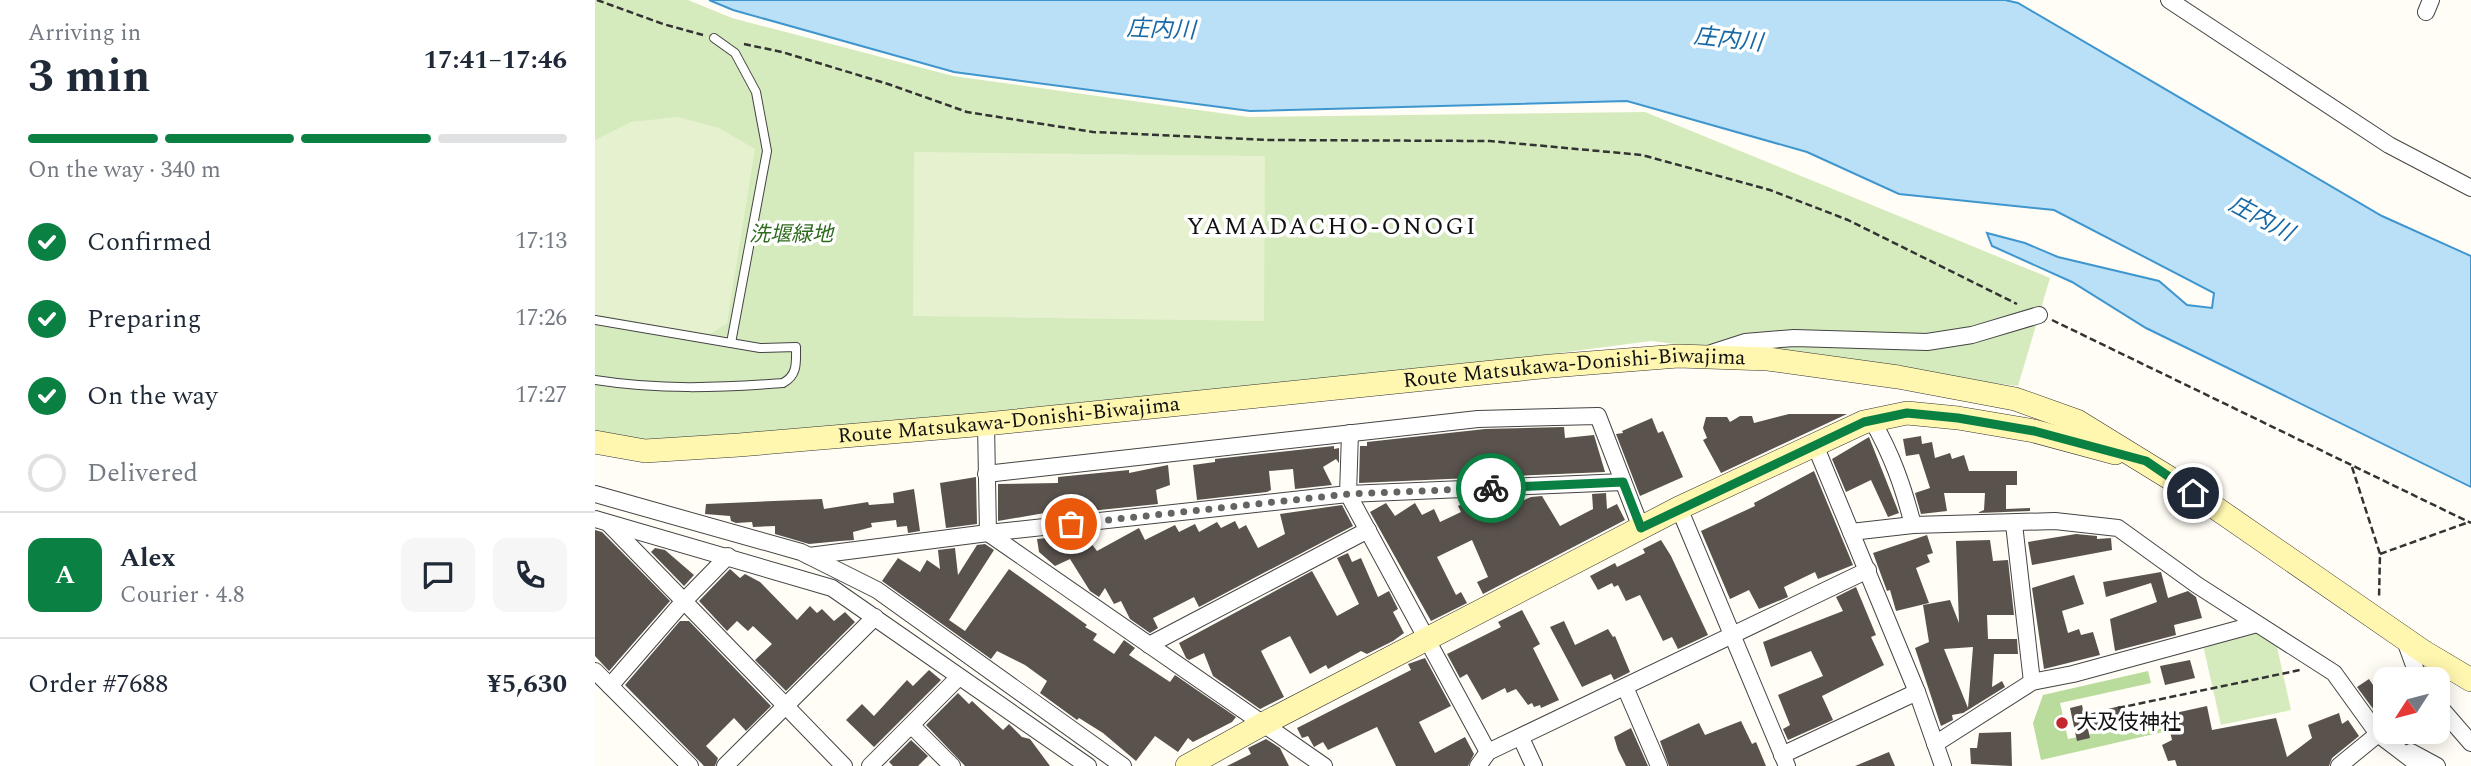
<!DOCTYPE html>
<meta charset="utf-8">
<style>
:root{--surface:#fff;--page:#f6f6f7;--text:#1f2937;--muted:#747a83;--line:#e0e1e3;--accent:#0b8043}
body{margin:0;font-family:Spectral,"Noto Sans JP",serif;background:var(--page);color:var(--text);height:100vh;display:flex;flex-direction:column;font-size:26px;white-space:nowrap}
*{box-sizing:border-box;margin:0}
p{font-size:23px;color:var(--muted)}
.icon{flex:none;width:38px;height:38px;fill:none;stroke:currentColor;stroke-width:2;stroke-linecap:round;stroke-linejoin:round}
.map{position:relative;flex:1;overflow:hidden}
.drawer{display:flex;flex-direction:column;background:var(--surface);width:595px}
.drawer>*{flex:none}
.needle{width:46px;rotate:234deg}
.tools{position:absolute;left:1778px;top:667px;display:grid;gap:14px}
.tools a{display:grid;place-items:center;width:77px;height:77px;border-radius:14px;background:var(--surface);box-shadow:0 4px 18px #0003;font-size:35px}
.pin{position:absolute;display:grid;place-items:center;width:60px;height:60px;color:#fff;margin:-30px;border:4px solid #fff;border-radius:50%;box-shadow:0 2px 7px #0007}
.courier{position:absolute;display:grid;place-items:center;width:70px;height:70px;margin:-35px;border:5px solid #0b8043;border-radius:50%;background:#fff;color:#222;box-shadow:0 2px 9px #0007}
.head em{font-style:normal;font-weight:700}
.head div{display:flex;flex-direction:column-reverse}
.head{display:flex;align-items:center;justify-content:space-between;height:119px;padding:0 28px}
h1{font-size:46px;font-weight:700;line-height:52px}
.bar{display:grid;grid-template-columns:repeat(4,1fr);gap:10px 7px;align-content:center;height:84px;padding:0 28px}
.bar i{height:9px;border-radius:5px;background:var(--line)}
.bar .on{background:var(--accent)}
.bar p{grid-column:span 4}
.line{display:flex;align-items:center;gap:18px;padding:0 28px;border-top:2px solid var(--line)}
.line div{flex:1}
.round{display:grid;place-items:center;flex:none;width:74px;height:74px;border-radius:14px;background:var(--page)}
ol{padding:0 28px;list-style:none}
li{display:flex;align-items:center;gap:21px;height:77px}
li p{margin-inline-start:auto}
li .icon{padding:7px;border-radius:50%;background:var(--accent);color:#fff;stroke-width:4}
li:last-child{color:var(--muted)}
li i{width:38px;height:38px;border:4px solid var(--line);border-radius:50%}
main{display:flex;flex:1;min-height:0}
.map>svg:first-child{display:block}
.green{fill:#d5ebbd}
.forest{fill:#b9dc9c}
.pitch{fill:#e6f2cf}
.water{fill:#b9e0f7;stroke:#3f96cf;stroke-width:2}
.building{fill:#5a524d;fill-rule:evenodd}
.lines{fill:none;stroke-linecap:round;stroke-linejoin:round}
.lane-casing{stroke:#444;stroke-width:10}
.street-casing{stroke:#444;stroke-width:18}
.secondary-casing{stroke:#333;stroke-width:24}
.path{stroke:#333;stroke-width:2.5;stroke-dasharray:7 3.5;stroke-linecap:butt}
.lane{stroke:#fff;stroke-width:8}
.street{stroke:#fff;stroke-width:16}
.secondary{stroke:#fff6b0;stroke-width:23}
.done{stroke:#646461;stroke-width:7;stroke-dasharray:0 12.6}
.route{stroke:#0b8043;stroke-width:9}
.poi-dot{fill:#c4262e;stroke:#fff;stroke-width:2.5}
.labels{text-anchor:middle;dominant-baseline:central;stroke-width:7;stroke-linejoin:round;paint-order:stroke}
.park-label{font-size:21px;font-style:italic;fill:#2f6b1f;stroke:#fff}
.street-label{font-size:21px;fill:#111;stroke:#fff}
.poi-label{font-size:21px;fill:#111;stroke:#fff;text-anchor:start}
.water-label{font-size:23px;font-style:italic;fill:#1768a6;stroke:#fff}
.quarter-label{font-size:24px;letter-spacing:2px;fill:#111;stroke:#fff}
</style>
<main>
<section class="drawer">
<div class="head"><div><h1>3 min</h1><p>Arriving in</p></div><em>17:41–17:46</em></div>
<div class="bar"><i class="on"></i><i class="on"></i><i class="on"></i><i></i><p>On the way · 340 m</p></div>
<ol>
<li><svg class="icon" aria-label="check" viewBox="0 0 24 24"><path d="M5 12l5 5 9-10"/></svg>Confirmed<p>17:13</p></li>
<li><svg class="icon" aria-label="check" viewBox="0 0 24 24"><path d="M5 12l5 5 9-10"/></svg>Preparing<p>17:26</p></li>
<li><svg class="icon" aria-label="check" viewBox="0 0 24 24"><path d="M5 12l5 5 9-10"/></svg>On the way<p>17:27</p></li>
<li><i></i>Delivered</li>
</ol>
<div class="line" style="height:126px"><b class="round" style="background:var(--accent);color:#fff">A</b><div><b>Alex</b><p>Courier · 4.8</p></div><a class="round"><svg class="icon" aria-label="chat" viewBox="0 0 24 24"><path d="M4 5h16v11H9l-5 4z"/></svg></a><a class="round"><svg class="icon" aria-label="phone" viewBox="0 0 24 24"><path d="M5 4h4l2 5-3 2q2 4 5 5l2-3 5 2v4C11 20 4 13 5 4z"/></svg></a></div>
<div class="line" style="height:91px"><div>Order #7688</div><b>¥5,630</b></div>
</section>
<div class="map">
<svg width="1876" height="766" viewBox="0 0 1876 766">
<rect width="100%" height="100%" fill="#fffdf5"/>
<g class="green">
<path d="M0,0H93L137,18L358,76L654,117L1050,112L1455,278L1423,386L1056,341L642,395L49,441L0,436Z"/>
<path d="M1664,633L1682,647L1696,710L1626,725L1608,645Z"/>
</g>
<path class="forest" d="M1553,671L1556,683L1465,703L1473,739L1565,719L1568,732L1446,760L1438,723L1448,695Z"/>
<g class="pitch">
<path d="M83,117L124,128L160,149L132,323L114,335L0,314V140L36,122Z"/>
<path d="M319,152L670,156L669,321L318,316Z"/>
</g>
<path class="water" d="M114,0H1410L1423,3L1787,216L1876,256V487L1551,328L1477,282L1397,246L1392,233L1430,243L1463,257L1564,281L1592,305L1617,308L1619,293L1459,210L1304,194L1212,152L1032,101L655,111L359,72L138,10Z"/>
<g class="building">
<path d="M1194,414H1252L1126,473L1108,440L1112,438L1108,428L1111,417H1132L1135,422L1145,416H1157L1159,423Z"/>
<path d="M1057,418L1063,433L1068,431L1088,477L1045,496L1021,434L1028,433L1027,431Z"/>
<path d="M969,427L970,438L999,435L1010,472L764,483L765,446H772V442L890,429Z"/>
<path d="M1326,436L1327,444L1337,442L1340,458L1355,453L1357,459L1369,455L1374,471H1422V485H1411V509L1435,508V511L1382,513L1389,510L1390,493H1349L1352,511L1326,514L1320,493L1335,488L1324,454L1311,456L1308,439Z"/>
<path d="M1274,437L1304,513L1293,517L1276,480L1251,492L1237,459Z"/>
<path d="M739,446V449L744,448V463L741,459L728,467L737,485L700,489L698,469L674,471L676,490L672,492L602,500L598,465L620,462V459Z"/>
<path d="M573,465L575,485L561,490L563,504L485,512L484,507L403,521V484L463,483V477L534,470V473Z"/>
<path d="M1219,471L1258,565L1223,579L1220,572L1189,587L1193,597L1164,609L1154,590L1135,599L1106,531L1160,506L1159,503Z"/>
<path d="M381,477L382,524L351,528L345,483Z"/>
<path d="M319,489L325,531L313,533L312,526L302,527L301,520L276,523L277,527L258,532L259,540L245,541L214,544L180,534V526L158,527L157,522L141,523L136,521L135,516L110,514L111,504L227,499L229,509L273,502L274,505L299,503L298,493Z"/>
<path d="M1011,493L1012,509L1022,504L1030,520L888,594L882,582L893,577L877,540L842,557L861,595L866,592L872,603L836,621L775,512L791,503L800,516L820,503L827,515L839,509L845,522L866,512L863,506L874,500L879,510L906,498H911L915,506L936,497L947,496L965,526L998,509L997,494Z"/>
<path d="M747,505L758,526L604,607L599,597L558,618L563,628L555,633L535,619L526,601L519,604L510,588L504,597L495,591L475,559L460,566L444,552L442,539L482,535L485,548L496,543L502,551L544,528L550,540L580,525L584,532L600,524L604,532L622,522L626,528L640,521L644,529L651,525L663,548L690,534L685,514Z"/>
<path d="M0,530L7,532L75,601L14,671L0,656Z"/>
<path d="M1481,534L1502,536V539L1516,538L1517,550L1437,565L1433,542Z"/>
<path d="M1332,535L1338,553L1332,555L1335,562L1321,568L1334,603L1301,611L1295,590L1292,591L1278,553Z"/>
<path d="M1066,540L1076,556L1113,635L1083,649L1077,637L1068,641L1045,595L1031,601L1023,585L1019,587L1017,583L1003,590L995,576L1020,563L1022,567L1050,553L1048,549Z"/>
<path d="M1395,540L1398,561L1413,560L1419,615H1392L1393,639H1422L1423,654H1399L1397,687L1407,681L1410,687L1368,713L1357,715L1358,720L1346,726L1320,648L1334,642L1328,605L1355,600L1364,623L1361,541ZM1378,647L1373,708L1349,649Z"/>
<path d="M390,544L399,550L354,620L370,631L414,569L492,625L490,627L502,634L498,640L519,654L529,640L540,648L534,655L575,682L580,675L641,717L637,722L598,742L593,738L583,752L560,736L541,761L508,733L484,718L482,720L445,693L452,681L430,665L402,651L396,659L287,581L303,558L325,572L332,560L345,569L343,550L360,548L363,575L382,545Z"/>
<path d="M60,548L70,550L99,575L89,586L56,552Z"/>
<path d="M753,553L757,562L766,558L783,597L794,591L803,609L798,612L809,633L798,641L772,654L766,651L733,669L731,665L715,674L695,636L673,647L666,651L689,697L665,709L618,676L609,653L594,660L591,658L584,643L717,571L742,616L764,604L742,558Z"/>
<path d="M135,569L145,578L150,574L165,582L202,620L215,606L222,613L227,609L239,621L250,612L260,622L191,691L160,660L177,644L158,626L153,631L142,621L132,631L104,601Z"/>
<path d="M1566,572L1573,598L1593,591L1601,597L1607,618L1579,625L1581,635L1520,651L1515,619L1562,602L1556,583L1511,597L1508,582Z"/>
<path d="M1479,575L1489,604L1467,611L1473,633L1484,629L1486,635L1498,632L1505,655L1449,669L1437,588Z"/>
<path d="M1261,587L1281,635L1276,637L1289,665L1227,696L1238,720L1193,740L1188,729L1195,725L1183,695L1228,676L1216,651L1176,667L1168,642L1248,611L1241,597Z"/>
<path d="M927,610L945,644L938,648L964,700L946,708L945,705L939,707L937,703L933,705L921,689L912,693L910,688L887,700L872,674L865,678L852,654L906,627L903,622Z"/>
<path d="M85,621H94L176,706L151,731L139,718L111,746L123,758L120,766H109L30,685Z"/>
<path d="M969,621L980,645L1013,629L1018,637L1020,636L1035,672L1019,680L1016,674L987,687L955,627Z"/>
<path d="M830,658L856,706L824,722L840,753L870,737L879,754L873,766H801L782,727L733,750L728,742L719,747L713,736L707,738L702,728L816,670L813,664Z"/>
<path d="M1595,660L1600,678L1570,685L1565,666Z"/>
<path d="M334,670L346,680L279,747L251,720L267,704L279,716L312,680L318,686Z"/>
<path d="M1774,679L1790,703V725L1762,687Z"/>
<path d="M363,693L374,704L377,701L408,730L414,724L427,737L435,739L455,766H370L331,725Z"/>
<path d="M1487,705L1489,715L1525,706L1528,721L1493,729L1495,738L1482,741L1475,708Z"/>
<path d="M1612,706L1617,730L1681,718L1692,757L1717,738L1713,725L1744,713L1747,724L1753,720L1764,736L1737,758L1734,766H1582L1580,760L1573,761L1567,745L1577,740L1571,715Z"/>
<path d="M1146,721L1157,744L1161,742L1171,766H1074L1065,741L1104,723L1110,735Z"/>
<path d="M1036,728L1053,766H1031L1023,750L1019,737Z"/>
<path d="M1416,732L1417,766L1376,764L1375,748H1382L1384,733Z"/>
<path d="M671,739L685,748L694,766H632L656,754L653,748Z"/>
<path d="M316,740L333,756L323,766H298L294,762Z"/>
<path d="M1294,752L1300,766H1260Z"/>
</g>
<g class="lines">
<defs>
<g id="lane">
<path d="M119,38L140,53L161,92L172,151L136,343"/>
<path d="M0,320L165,348L201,347C201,362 203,375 188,383C124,388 63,390 0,380"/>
</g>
<g id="street">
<path d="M1574,0L1794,145L1876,188"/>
<path d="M1831,12L1836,0"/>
<path d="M1116,353L1150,342L1199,338L1332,342L1377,335L1444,315"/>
<path d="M1277,420C1297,455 1308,486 1318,525"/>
<path d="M391,424L393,533L729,766"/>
<path d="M755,433L753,494L893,752"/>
<path d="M1220,445L1322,692L1348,766"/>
<path d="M391,474L883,419L1003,416L1046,528"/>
<path d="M0,494L206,552L282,590L528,766"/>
<path d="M1084,508L1192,766"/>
<path d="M0,519L237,588L493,766"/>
<path d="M14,524L249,766"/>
<path d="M1419,524L1437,682"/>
<path d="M1256,532L1318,525L1460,521L1523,528L1602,585L1739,673L1783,734L1825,766"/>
<path d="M214,556L393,533L753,494L1028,482"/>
<path d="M1809,638L1824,679"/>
<path d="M554,645L773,530"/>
<path d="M0,671L95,766"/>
<path d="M15,686L88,602L133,556"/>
<path d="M1030,687L1064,766"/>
<path d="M1843,705L1876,743"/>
<path d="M317,726L357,766"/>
<path d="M926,738L939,766"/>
<path d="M1340,744L1437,682L1478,674L1662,624"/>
<path d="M1816,752L1842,766"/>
<path d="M1187,755L1322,692"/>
<path d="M130,766L280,617"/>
<path d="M275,766L364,677"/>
<path d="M883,766L893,752L1273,570"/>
<path d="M1744,766L1783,734L1790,738"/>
</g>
<g id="secondary">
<path id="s1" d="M0,442L50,451L144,445L391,424L956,366L1083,356L1173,359L1303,377L1420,399L1482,421L1599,493L1829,652L1876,680"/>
<path d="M592,766L668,724L1084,508L1269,422L1312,413L1363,418L1439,431L1520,453"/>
</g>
</defs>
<use href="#lane" class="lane-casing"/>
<use href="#street" class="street-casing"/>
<use href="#secondary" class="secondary-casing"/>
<g class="path">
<path d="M2,0L68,24L108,35"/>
<path d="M149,44L187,52L293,84L372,112L498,132L673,140L895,141L1047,155L1175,190L1253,220L1422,304"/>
<path d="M1457,320L1876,523"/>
<path d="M1757,467L1785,554L1784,599"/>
<path d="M1785,554L1874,522"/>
<path d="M1523,708L1705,670"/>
</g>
<use href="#lane" class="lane"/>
<use href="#street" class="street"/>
<use href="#secondary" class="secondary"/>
</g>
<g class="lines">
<path class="done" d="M476,524L754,494L896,488"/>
<path class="route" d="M896,488L1028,482L1046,528L1269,422L1312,413L1363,418L1439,431L1551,461L1598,493"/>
</g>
<circle class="poi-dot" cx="1467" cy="723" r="7"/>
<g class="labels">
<g class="park-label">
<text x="196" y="235">洗堰緑地</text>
</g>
<g class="street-label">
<text stroke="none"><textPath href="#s1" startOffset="984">Route Matsukawa-Donishi-Biwajima</textPath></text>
<text stroke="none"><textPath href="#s1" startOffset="416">Route Matsukawa-Donishi-Biwajima</textPath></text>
</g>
<g class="poi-label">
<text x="1481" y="723">大及伎神社</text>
</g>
<g class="water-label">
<text transform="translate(566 30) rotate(2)">庄内川</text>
<text transform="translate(1133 40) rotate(6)">庄内川</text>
<text transform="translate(1666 219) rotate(28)">庄内川</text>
</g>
<g class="quarter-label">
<text x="737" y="227">YAMADACHO-ONOGI</text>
</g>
</g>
</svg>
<div class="tools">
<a><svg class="needle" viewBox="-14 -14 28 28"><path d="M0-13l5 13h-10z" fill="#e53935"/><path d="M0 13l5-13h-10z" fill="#747a83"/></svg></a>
</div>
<div class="pin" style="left:476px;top:524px;background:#ea580c"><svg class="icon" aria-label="bag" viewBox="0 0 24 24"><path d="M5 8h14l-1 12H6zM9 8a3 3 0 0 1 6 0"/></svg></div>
<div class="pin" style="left:1598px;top:493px;background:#1f2937"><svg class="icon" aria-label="home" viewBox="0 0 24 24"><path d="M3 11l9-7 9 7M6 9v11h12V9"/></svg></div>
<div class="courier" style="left:896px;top:488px"><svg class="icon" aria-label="bike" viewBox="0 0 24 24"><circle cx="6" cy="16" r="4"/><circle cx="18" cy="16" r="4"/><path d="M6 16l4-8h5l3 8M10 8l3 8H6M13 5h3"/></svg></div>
</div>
</main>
